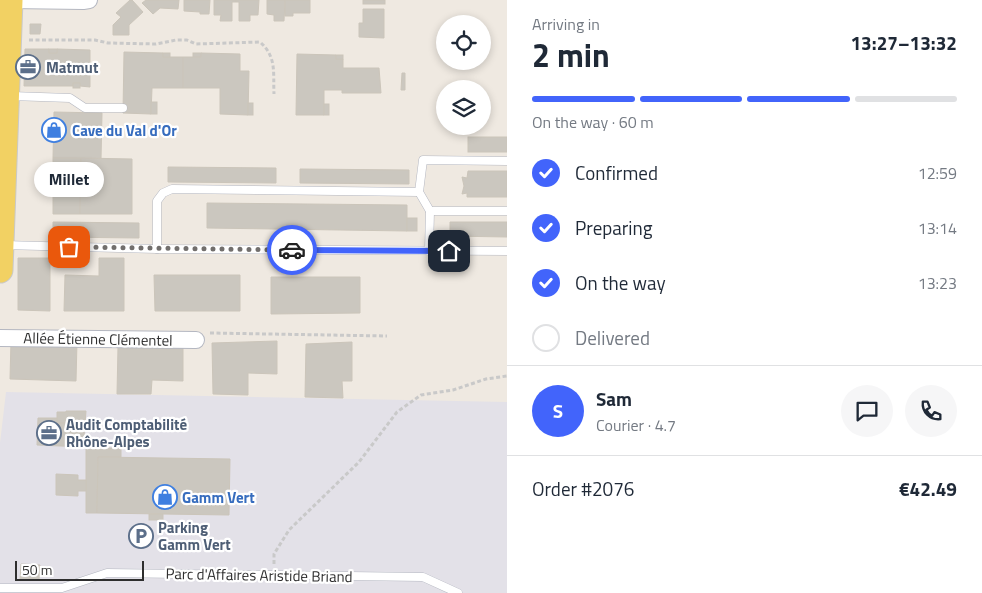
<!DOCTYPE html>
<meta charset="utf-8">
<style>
:root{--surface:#fff;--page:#f6f6f7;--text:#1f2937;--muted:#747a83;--line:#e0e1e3;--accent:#4264fb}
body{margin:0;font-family:"Titillium Web",sans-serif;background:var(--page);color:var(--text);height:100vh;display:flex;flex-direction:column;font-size:19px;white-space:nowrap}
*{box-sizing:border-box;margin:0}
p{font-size:16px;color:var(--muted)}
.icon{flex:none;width:28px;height:28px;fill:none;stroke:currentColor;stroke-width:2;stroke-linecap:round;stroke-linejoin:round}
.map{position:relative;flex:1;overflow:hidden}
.side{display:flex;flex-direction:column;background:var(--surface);width:475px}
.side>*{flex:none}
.controls{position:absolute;left:436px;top:15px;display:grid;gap:10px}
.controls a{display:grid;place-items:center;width:55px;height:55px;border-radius:50%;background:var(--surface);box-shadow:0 2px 8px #0003;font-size:25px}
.scale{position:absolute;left:15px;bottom:12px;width:129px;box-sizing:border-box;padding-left:5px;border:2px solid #2e2e2e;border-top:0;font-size:14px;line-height:18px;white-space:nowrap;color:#2e2e2e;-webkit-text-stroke:4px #fff;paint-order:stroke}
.pin{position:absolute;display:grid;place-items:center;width:42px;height:42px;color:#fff;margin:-21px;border-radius:10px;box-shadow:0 2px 8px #0006}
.courier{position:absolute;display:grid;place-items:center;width:50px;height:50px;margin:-25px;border:4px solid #4264fb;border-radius:50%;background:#fff;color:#222;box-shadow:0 1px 6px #0007}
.bubble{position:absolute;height:35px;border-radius:18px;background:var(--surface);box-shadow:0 2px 8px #0003;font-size:16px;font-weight:700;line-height:35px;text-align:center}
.headline em{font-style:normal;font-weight:700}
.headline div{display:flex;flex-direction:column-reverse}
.headline{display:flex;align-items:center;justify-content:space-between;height:85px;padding:0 25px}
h1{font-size:32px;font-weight:700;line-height:38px}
.bar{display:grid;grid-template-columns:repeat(4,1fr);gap:8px 5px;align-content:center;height:60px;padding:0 25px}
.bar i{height:6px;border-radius:4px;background:var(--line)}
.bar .selected{background:var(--accent)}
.bar p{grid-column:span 4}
.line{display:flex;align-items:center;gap:12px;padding:0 25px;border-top:1px solid var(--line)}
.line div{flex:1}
.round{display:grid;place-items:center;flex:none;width:52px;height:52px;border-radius:26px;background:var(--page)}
ol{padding:0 25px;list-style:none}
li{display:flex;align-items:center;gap:15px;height:55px}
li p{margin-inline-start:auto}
li .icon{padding:5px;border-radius:50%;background:var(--accent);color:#fff;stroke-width:4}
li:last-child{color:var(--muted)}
li i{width:28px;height:28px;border:2px solid var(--line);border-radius:50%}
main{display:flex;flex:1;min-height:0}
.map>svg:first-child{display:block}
.industrial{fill:#e3e1e8}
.building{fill:#cbc7bf;stroke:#cbc5ba}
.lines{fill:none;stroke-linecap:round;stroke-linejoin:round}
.lane-casing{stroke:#b4b7c1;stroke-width:9}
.street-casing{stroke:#b4b7c1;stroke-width:18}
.primary-casing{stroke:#c9c9c9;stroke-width:27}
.path{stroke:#c9c9c9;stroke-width:3;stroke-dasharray:4 2.5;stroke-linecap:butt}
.lane{stroke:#fff;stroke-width:8}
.street{stroke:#fff;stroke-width:16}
.primary{stroke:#f2d163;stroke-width:25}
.done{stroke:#726f6d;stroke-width:5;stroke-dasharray:0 9}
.route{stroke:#4264fb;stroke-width:6}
.labels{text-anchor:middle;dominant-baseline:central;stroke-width:4.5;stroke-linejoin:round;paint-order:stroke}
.service-label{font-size:15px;font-weight:bold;fill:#4e5e75;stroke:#fff;text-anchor:start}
.shop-label{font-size:15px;font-weight:bold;fill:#366cbe;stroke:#fff;text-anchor:start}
.street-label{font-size:15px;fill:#2e2e2e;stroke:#fff}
</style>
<main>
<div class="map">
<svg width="507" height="593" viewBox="0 0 507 593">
<rect width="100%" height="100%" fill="#efe9e1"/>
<path class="industrial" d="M6,392L507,402V593H0V443Z"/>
<g class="building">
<path d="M130,0H132L143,12L129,25V35H113V25L121,17L116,13Z"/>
<path d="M146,0H179L178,9L160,8L153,14L142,3Z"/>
<path d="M184,0H210L209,14H200V12L184,11Z"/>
<path d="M214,0H236V2H232V21H220L221,15H214Z"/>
<path d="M236,0H259L258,15H250V21H239V2H236Z"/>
<path d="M267,0H285L284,21H274V15L267,14Z"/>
<path d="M285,0H310V13H293V16H285Z"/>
<rect x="363" y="0" width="22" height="4"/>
<path d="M363,9H384V38L359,37V23H363Z"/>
<path d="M30,24H41L40,34H30Z"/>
<path d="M25,49H49V53H57V49L90,50V87L80,86V83H73V86H24Z"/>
<rect x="49" y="49" width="8" height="4"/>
<path d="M124,52L163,53V57H183V88H152L151,114L123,113Z"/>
<rect x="163" y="53" width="7" height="4"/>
<rect x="193" y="53" width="8" height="4"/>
<path d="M201,53L240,54V71H249L248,115L220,114V88H183V57H201Z"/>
<path d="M297,54L336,55V59H343V68H379L381,93H342V90H324V115H296Z"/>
<rect x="336" y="55" width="7" height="4"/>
<path d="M402,73H405V90H401Z"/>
<rect x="73" y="83" width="7" height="5"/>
<rect x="151" y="102" width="6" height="12"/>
<rect x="248" y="103" width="5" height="12"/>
<rect x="324" y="104" width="5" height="11"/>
<path d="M54,112L102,113L101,159L53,158Z"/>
<rect x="468" y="137" width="39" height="15"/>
<path d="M53,158H81L80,214H53Z"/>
<path d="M81,158L132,159V214H80Z"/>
<path d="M168,167L276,168V183L168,182Z"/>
<path d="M300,169L409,170V184L300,183Z"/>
<path d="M468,171H507V197H467V193L462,194L464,186L462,177L467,178Z"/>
<path d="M207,203L407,205V231L207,228Z"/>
<rect x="407" y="218" width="10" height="13"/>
<path d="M53,222L139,223V238L53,237Z"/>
<path d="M450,222H507V237L450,236Z"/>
<path d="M18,258H50V311L18,310Z"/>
<path d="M99,258H124V311H64L65,275L99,276Z"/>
<path d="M154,275H240V311H155Z"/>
<path d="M271,277H360V313L271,314Z"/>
<path d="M11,341H77L76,381L10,379Z"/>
<path d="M277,341V374L248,373V395L213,394L212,343Z"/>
<path d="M352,342V381H342L343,398L305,397L306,344Z"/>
<path d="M118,347L183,348V381L152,380L151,394H117Z"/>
<path d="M66,411H86L84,437H72V423H57V412H66Z"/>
<path d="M38,418H57V423H72V437H84V447L37,445Z"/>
<path d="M86,448H121V457H98L97,513H86Z"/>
<path d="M98,457L230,459L229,515L97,513Z"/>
<path d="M56,474L78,475V480H86V491H78V496L56,495Z"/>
<rect x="149" y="514" width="14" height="6"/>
<path d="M21,564L40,565L39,580H20Z"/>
</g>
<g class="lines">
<defs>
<g id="lane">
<path d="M11,96L70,98L85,108H123"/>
<path d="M430,211H507"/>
<path d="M3,245L157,249L507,251"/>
<path d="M157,249V201L163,193L172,189L419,192"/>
<path d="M429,251L430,211L419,192L423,160L507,161"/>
<path d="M0,588H62L107,573L423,577L458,593"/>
</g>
<g id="street">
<path d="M10,0L83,1L89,0"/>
<path d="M0,338L196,340"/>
</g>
<path id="primary" d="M0,270L10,0"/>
</defs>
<use href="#lane" class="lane-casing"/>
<use href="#street" class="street-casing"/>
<use href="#primary" class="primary-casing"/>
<g class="path">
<path d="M29,40H95L108,43L156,44L176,40H187L196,44L260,42C277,57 273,73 274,94"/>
<path d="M210,333L387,336"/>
<path d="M274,564V554L289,530L359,462L397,412L421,395L453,390L486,379L507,376"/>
</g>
<use href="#lane" class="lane"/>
<use href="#street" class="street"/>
<use href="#primary" class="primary"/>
</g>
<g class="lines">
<path class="done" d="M69,247L292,250"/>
<path class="route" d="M292,250L449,251"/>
</g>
<defs>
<symbol id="office-ring" viewBox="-11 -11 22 22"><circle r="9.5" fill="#fff" stroke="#5c6f8a" stroke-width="1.5"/><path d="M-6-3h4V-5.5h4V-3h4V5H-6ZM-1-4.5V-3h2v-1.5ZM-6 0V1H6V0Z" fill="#5c6f8a"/></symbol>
<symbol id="shop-ring" viewBox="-11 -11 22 22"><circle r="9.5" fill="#fff" stroke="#3f7fe0" stroke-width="1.5"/><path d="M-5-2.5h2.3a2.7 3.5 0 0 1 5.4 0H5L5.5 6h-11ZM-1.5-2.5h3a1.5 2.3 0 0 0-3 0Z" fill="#3f7fe0"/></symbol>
<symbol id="parking-ring" viewBox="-11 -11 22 22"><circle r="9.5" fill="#fff" stroke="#5c6f8a" stroke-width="1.5"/><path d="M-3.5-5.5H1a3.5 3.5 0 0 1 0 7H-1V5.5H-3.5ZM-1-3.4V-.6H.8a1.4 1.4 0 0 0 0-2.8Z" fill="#5c6f8a"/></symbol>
</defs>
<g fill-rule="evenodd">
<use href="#office-ring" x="14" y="53" width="28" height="28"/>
<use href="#shop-ring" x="40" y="116" width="28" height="28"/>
<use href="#office-ring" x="35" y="419" width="28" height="28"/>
<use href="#shop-ring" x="151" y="483" width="28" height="28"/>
<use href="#parking-ring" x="127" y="522" width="28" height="28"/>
</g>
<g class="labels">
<g class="service-label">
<text x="46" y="67">Matmut</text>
<text x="66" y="424">Audit Comptabilité<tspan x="66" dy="17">Rhône-Alpes</tspan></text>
<text x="158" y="527">Parking<tspan x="158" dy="17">Gamm Vert</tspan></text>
</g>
<g class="shop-label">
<text x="72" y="130">Cave du Val d'Or</text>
<text x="182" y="497">Gamm Vert</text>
</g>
<g class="street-label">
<text transform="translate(98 339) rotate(1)">Allée Étienne Clémentel</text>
<text transform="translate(259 575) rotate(1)">Parc d'Affaires Aristide Briand</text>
</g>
</g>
</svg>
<div class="controls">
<a><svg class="icon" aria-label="locate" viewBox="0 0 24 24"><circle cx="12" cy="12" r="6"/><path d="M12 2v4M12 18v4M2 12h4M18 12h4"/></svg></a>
<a><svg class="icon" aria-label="layers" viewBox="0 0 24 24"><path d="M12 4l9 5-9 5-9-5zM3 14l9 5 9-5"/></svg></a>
</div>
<div class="scale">50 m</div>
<div class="pin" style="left:69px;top:247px;background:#ea580c"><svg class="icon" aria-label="bag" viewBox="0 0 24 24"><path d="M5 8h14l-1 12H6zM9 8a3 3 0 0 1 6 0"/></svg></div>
<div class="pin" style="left:449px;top:251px;background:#1f2937"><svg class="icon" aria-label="home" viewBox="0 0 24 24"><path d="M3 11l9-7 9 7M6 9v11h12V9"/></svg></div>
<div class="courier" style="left:292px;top:250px"><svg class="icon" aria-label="car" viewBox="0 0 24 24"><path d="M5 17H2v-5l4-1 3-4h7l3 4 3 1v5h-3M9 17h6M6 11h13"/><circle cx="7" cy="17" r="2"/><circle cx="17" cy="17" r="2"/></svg></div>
<div class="bubble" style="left:34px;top:162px;width:70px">Millet</div>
</div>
<section class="side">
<div class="headline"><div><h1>2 min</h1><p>Arriving in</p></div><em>13:27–13:32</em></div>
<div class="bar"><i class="selected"></i><i class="selected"></i><i class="selected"></i><i></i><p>On the way · 60 m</p></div>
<ol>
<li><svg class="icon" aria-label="check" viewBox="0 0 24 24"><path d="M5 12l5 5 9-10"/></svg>Confirmed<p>12:59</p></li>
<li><svg class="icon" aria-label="check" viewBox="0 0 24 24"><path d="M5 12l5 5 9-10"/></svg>Preparing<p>13:14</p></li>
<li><svg class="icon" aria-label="check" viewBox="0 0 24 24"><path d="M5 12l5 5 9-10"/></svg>On the way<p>13:23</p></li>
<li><i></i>Delivered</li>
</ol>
<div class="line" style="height:90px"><b class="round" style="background:var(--accent);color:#fff">S</b><div><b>Sam</b><p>Courier · 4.7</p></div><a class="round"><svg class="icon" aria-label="chat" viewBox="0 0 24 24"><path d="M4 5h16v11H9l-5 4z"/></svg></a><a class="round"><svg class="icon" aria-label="phone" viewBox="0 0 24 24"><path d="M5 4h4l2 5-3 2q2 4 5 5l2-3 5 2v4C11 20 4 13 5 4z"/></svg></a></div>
<div class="line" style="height:65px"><div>Order #2076</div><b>€42.49</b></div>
</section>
</main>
